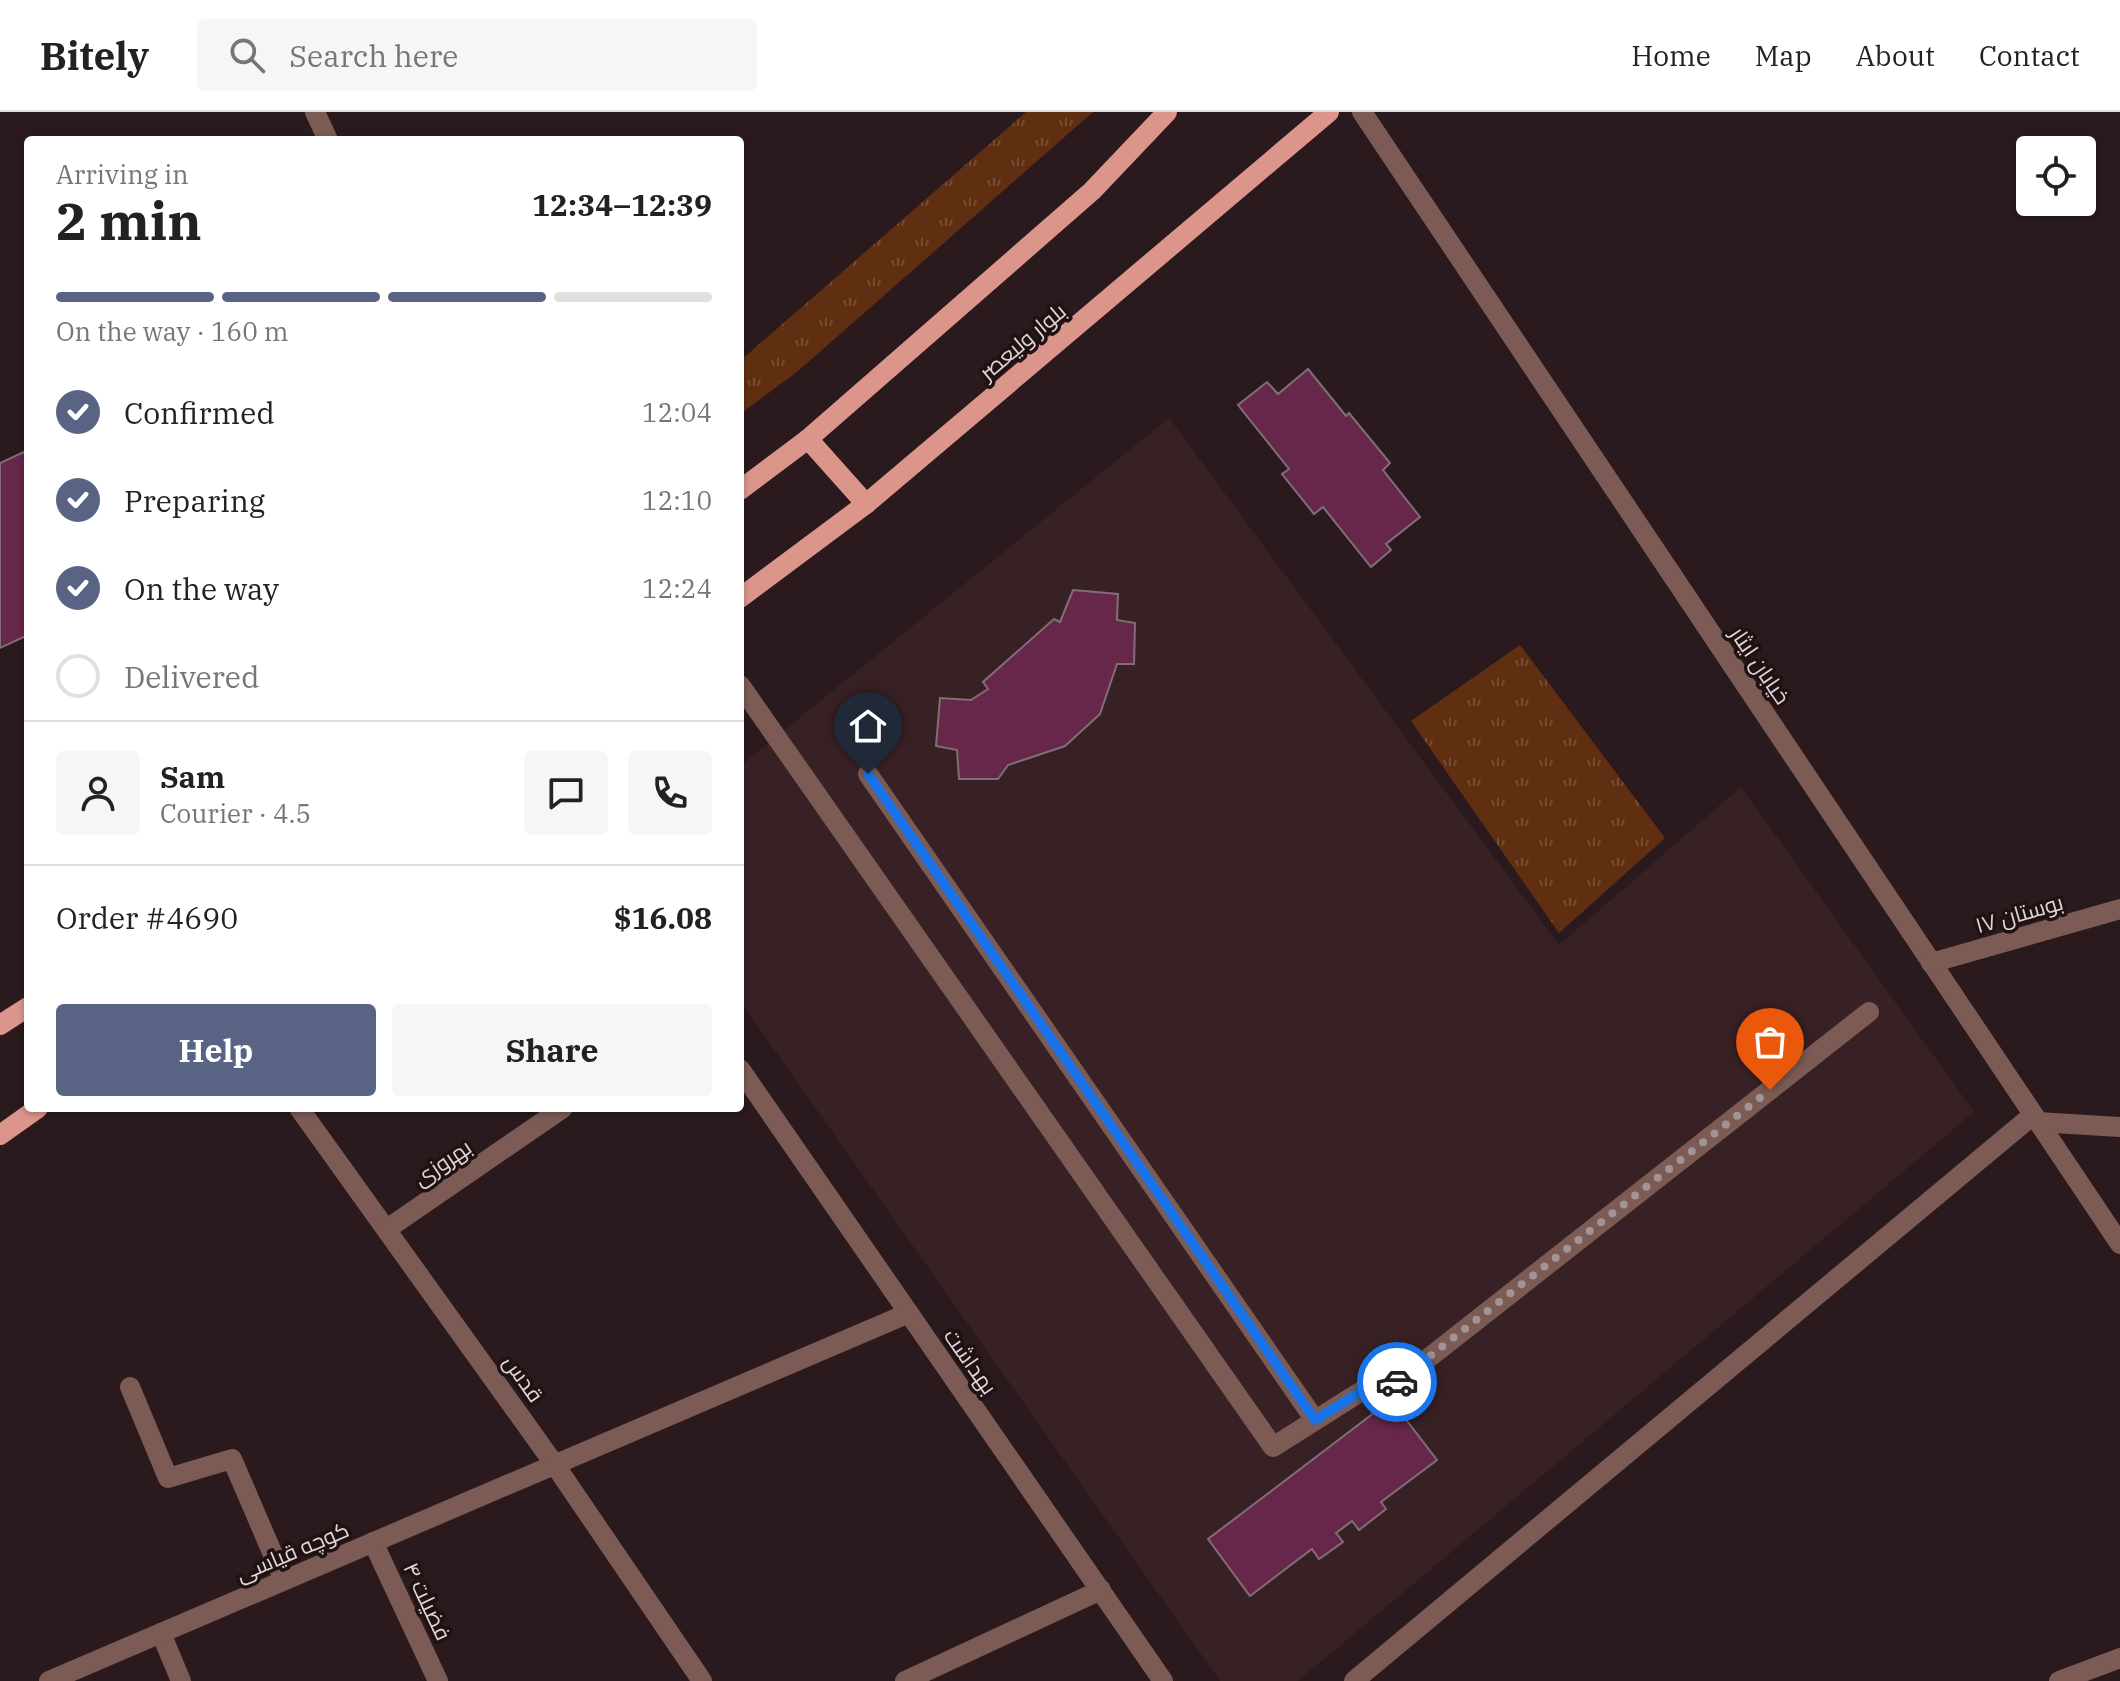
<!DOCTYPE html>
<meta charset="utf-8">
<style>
:root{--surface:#fff;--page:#f6f6f6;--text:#222;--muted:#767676;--line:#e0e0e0;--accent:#596485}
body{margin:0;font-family:"IBM Plex Serif",Cairo,serif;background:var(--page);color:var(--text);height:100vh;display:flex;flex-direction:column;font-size:30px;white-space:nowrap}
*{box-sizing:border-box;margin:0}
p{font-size:26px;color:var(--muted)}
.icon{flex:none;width:44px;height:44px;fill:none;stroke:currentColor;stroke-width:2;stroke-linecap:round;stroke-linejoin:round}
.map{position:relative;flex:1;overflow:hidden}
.drawer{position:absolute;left:24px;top:24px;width:720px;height:976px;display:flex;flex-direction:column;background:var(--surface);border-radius:8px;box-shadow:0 2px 6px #0004}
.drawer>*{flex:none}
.fabs{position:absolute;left:2016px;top:24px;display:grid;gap:16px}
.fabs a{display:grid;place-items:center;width:80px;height:80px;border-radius:8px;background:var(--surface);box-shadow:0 2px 6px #0004;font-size:40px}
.pin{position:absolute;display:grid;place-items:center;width:68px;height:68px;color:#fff;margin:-82px -34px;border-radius:50% 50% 50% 0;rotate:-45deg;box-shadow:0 0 8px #0007}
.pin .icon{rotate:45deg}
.courier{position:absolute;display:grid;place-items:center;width:80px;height:80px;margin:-40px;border:6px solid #1a73e8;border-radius:50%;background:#fff;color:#222;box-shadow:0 2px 10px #0007}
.summary em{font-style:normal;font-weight:700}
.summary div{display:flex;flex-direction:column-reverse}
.summary{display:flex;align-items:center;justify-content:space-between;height:136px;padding:0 32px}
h1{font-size:52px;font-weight:700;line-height:60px}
.bar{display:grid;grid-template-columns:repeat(4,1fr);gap:12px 8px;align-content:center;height:96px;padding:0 32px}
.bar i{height:10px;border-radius:6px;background:var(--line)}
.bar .selected{background:var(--accent)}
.bar p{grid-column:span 4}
.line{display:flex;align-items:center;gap:20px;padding:0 32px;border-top:2px solid var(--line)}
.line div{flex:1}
.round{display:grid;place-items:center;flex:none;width:84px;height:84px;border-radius:8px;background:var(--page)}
ol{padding:0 32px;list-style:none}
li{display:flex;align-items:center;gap:24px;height:88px}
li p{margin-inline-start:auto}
li .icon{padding:8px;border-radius:50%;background:var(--accent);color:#fff;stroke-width:4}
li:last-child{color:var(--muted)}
li i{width:44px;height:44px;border:4px solid var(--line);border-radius:50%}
.cta{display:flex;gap:16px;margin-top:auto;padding:16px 32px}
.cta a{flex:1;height:92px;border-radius:8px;background:var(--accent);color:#fff;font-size:32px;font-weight:700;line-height:92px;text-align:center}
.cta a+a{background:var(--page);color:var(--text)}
header{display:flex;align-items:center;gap:48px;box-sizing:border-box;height:112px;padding:0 40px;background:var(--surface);border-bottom:2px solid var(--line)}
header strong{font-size:38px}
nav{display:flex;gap:44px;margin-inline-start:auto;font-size:28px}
.search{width:560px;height:72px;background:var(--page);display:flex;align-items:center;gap:20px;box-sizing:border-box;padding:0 28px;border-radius:8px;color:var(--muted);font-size:30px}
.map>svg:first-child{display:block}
.built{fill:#382125}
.grass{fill:url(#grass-tufts)}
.building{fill:#67274a;stroke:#806e76;stroke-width:2}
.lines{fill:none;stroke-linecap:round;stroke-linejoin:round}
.minor{stroke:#7c5b55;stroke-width:20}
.major{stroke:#db958b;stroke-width:20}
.done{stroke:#a19496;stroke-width:8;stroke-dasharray:0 14.4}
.route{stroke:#1a73e8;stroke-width:10}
.labels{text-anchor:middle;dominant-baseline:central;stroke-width:7;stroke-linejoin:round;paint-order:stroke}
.street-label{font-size:22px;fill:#e1d6d7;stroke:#201113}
</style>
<header>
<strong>Bitely</strong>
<div class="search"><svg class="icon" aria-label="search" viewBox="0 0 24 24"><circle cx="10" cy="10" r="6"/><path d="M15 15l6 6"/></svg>Search here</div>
<nav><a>Home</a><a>Map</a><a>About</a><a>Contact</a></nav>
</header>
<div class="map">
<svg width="2120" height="1569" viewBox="0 0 2120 1569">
<defs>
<pattern id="grass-tufts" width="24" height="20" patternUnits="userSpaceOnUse" patternTransform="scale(2)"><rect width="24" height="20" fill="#602f11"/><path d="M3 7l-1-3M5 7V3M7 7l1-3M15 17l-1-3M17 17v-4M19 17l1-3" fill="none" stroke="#764c33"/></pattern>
</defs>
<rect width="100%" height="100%" fill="#2a1a1d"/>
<path class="built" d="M1169,306L1559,833L1741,675L1974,1000L1298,1569H1220L740,889V654Z"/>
<g class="grass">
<path d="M1026,0H1093L798,259L740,302V249Z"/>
<path d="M1520,533L1665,726L1559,821L1411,609Z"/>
</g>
<g class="building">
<path d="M1308,257L1346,304L1349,301L1390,351L1383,358L1420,405L1386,432L1391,438L1371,455L1323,395L1314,402L1282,362L1289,357L1238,293L1267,270L1278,282Z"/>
<path d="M28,338V523L0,536V351Z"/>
<path d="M1073,478L1118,482L1117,508L1135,511L1134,552H1117L1100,602L1065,634L1008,653L998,667H959L957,638L936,634L940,586L971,588L988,577L983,570L1054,507L1060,510Z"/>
<path d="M1391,1288L1437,1348L1381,1390L1386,1397L1359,1418L1352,1409L1336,1421L1343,1430L1319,1447L1312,1437L1250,1484L1208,1427Z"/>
</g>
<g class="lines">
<g class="minor">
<path d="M315,0L328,28"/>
<path d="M1362,0L2120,1132"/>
<path d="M740,573L1273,1335L1368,1275L1398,1270L1869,900"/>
<path d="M868,662L1315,1308"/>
<path d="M1931,851L2120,797"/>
<path d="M740,957L1163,1569"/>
<path d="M299,996L555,1353L702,1569"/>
<path d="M2038,1010L2120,1015"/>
<path d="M387,1117L563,996"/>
<path d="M130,1275L168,1366L232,1347L284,1468"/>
<path d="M373,1430L438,1569"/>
<path d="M161,1521L181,1569"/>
<path d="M49,1569L909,1201"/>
<path d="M905,1569L1101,1478"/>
<path d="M1354,1569L2033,1003"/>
<path d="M2059,1569L2120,1546"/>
</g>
<g class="major">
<path d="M808,327L866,392"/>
<path d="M740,378L808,327L1092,79L1167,0"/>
<path d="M740,486L866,392L1329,0"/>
<path d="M0,913L28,895"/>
<path d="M0,1023L38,996"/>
</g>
</g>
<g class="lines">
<path class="done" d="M1397,1270L1770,978"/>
<path class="route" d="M868,662L1315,1308L1368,1275L1397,1270"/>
</g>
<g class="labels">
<g class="street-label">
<text transform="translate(1022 229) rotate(-40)">بلوار ولیعصر</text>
<text transform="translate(1761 553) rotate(56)">خیابان ایثار</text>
<text transform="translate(2019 801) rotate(-16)">بوستان ۱۷</text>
<text transform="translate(442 1050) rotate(-34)">بهروزی</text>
<text transform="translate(971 1249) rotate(55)">بهداشت</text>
<text transform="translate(524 1266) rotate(55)">قدس</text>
<text transform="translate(292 1439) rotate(-23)">کوچه قیاسی</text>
<text transform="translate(428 1489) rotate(65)">فضیلت ۴</text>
</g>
</g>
</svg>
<div class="fabs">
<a><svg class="icon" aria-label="locate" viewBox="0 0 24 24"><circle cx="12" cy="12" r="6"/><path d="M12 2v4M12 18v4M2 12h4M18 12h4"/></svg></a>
</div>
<div class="pin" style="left:1770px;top:978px;background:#ea580c"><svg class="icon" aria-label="bag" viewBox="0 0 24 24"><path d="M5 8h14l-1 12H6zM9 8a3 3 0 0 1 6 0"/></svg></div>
<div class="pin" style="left:868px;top:662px;background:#1f2937"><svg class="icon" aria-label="home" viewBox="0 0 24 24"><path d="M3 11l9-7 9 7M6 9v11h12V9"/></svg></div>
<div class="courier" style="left:1397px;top:1270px"><svg class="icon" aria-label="car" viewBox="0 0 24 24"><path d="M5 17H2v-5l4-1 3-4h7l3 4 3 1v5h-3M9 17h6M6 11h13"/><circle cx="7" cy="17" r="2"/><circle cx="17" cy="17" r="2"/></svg></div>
<section class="drawer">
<div class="summary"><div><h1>2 min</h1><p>Arriving in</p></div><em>12:34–12:39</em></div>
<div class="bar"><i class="selected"></i><i class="selected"></i><i class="selected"></i><i></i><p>On the way · 160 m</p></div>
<ol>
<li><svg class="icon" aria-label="check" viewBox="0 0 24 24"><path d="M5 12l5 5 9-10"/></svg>Confirmed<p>12:04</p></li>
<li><svg class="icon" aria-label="check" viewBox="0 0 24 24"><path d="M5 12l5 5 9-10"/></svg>Preparing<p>12:10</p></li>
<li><svg class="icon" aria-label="check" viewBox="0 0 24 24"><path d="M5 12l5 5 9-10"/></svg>On the way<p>12:24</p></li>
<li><i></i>Delivered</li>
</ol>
<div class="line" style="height:144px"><a class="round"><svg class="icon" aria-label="person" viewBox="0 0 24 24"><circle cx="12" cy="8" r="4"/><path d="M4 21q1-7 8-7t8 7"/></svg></a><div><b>Sam</b><p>Courier · 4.5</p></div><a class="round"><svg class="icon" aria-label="chat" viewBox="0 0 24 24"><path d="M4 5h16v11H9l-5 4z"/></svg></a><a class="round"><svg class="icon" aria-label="phone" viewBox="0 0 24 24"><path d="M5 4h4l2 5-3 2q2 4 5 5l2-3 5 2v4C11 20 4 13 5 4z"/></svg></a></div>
<div class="line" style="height:104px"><div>Order #4690</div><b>$16.08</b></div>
<div class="cta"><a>Help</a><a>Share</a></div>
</section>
</div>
